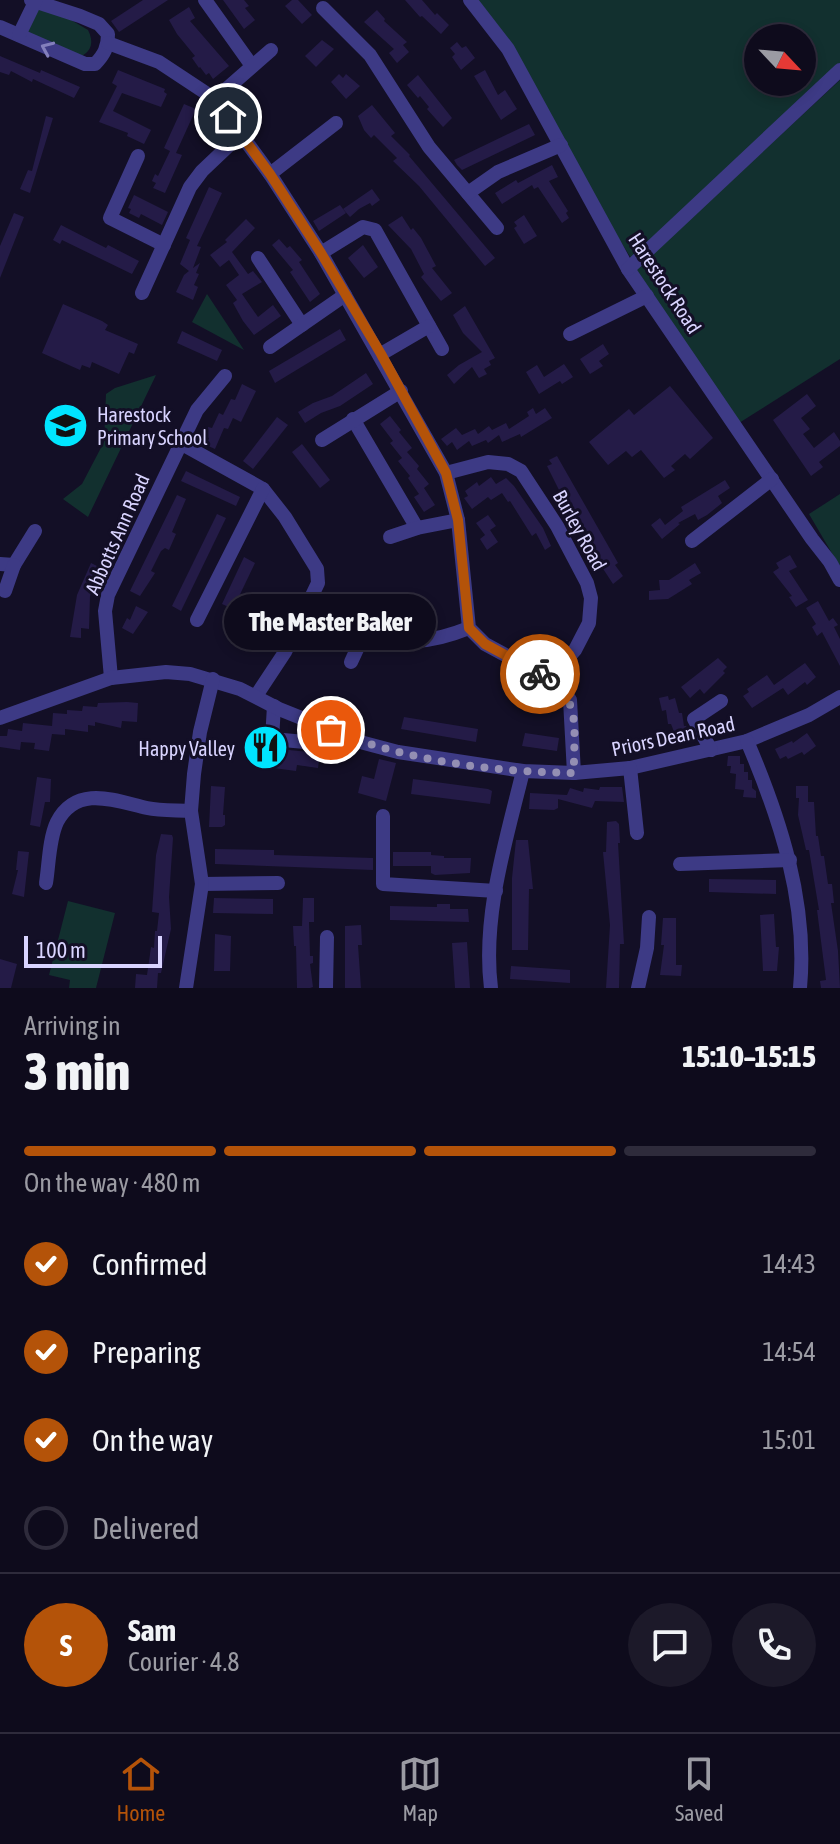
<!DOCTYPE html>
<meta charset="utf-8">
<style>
:root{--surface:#0e0b1c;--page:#1c1929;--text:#f1f3f6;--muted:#9b9ba3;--line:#2e2b3b;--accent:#b45309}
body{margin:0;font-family:"Asap Condensed",sans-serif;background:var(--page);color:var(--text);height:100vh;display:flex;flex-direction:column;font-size:30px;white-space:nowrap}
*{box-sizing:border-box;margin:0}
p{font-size:26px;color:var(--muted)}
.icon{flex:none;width:44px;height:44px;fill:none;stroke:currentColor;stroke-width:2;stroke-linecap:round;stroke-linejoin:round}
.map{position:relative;height:988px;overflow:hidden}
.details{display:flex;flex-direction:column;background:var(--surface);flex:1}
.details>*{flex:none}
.needle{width:52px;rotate:116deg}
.controls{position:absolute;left:744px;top:24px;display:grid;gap:16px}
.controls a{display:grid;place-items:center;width:72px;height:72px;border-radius:50%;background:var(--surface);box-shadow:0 4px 12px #0003,0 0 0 2px var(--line);font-size:40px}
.scale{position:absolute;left:24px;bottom:20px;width:138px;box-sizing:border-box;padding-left:8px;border:4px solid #d9d4ff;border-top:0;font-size:22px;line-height:28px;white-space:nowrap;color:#d9d4ff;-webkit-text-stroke:6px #130f26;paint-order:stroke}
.pin{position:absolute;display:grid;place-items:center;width:68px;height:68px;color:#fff;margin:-34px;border:4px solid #fff;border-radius:50%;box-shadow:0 2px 8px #0007}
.courier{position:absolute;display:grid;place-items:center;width:80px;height:80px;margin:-40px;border:6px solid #b45309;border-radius:50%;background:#fff;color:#222;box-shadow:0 2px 10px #0007}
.bubble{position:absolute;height:56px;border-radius:28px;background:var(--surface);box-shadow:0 4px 12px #0003,0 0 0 2px var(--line);font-size:26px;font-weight:800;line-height:56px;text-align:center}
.overview em{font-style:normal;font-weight:800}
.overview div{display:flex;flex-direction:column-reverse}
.overview{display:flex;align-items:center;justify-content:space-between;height:136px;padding:0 24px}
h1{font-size:52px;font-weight:800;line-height:60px}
.bar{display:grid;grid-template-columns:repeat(4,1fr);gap:12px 8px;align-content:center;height:96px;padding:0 24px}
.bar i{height:10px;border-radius:6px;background:var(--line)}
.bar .current{background:var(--accent)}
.bar p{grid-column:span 4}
.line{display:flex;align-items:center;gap:20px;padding:0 24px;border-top:2px solid var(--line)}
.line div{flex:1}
.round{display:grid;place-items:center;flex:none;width:84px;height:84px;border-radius:42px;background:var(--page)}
ol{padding:0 24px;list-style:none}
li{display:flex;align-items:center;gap:24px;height:88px}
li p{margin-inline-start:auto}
li .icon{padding:8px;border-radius:50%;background:var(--accent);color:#fff;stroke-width:4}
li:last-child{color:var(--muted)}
li i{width:44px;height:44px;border:4px solid var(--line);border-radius:50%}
.dock{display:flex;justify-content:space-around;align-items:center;height:112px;border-top:2px solid var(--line);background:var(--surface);font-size:22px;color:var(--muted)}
.dock a{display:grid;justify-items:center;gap:4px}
.dock .current{color:var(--accent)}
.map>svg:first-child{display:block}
.green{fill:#12302f;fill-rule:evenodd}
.building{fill:#241b47}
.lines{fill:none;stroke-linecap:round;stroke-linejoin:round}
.minor{stroke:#3d3a85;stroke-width:14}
.oneway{stroke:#837fbc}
.done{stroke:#948fb3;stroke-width:8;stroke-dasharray:0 14.4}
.route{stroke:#b45309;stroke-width:10}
.labels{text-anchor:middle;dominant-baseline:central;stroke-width:6;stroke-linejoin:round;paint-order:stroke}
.street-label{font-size:20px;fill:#d9d4ff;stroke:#130f26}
.poi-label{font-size:20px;fill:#d9d4ff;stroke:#130f26;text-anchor:start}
</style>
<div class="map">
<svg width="840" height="988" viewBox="0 0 840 988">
<rect width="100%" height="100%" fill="#130f26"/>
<g class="green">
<path d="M470,0H840V69L634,263ZM758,38H802V82H758Z"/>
<path d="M37,9L66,17L88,30C94,42 92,51 80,57L27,33Z"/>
<path d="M840,80V359L739,423L636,269Z"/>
<path d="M207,294L244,350L192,322Z"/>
<path d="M156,375L88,517L63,499L82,484L104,442L106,394L115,388Z"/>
<path d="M840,494V567L809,514Z"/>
<path d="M68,901L115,913L96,988H69L70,980L49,975Z"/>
</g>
<g class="building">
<path d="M143,0H168L119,32L111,21Z"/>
<path d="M223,0H244L249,6L245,8L255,20L244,29Z"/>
<path d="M292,0H298L312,15L302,24L285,6Z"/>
<path d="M405,0H422L435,15L437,13L449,25L441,34L422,16L420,17Z"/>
<path d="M189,7L195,18L190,21L229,66L213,79L209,73L206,75L200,67L199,68L192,58L195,56L177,34L169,20Z"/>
<path d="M377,10L385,19L384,21L407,42L403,45L409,52L397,63L389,53L394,49L364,22Z"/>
<path d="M322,40L334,49L316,67L305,56Z"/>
<path d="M457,42L462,48L466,46L475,58L461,70L452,57L455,54L450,48Z"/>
<path d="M0,56L40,73L41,70L80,87L74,98L33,79L32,82L11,71L9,75L0,72Z"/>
<path d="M118,70L165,89L164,92L167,94L161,107L122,93L113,111L151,130L144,144L127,136L128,133L99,122L117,86L112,83Z"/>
<path d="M485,70L498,95L505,90L517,109L501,120L474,76Z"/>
<path d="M339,74L343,78L346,74L360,86L346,99L331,82Z"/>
<path d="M418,75L452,118L443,127L427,109L429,107L420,96L418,98L407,85Z"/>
<path d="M184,104L196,109L176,153L182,155L165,193L153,188L156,183L152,181L155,174L158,176L170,151L164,148Z"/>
<path d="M372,105L395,133L391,136L410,155L409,156L495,258L485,266L419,186L393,161L397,158L374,135L371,138L364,130L358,116Z"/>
<path d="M46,116L53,118L30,193L20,189L28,170L32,171Z"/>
<path d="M529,124L535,135L462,170L457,165L454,160Z"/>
<path d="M552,165L558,177L549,181L568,211L566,213L569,218L562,223L538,187L534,189L532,185L502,204L495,193L516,180L518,183Z"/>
<path d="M209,187L222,193L197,246L201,247L193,268L200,263L196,273L199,274L194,285L198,287L193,300L176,292L184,275L189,271L180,264L190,240L186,238Z"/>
<path d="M372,189L380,200L372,206L370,203L359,209L350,217L343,209Z"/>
<path d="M134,195L168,212L162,225L141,214L139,218L129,213L131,209L128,208Z"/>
<path d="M340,205L346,213L319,231L313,221Z"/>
<path d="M14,213L24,217L0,278V246Z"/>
<path d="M524,215L537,236L524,244L514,228L517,226L514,222Z"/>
<path d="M402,216L411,230L413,228L421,238L436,266L432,268L452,293L441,301L421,277L424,274L411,249L388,225Z"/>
<path d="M246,219L255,228L232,252L248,274L253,271L262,282L242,294L258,317L273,305L281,316L254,335L243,321L233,303L237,300L226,285L239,275L229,260L220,267L210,255L227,242L225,240Z"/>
<path d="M61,225L106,248L108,245L139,261L132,274L62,240L60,244L53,240Z"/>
<path d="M279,239L287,248L290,246L302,260L299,262L320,294L310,302L290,272L293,270L272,245Z"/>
<path d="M363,245L378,267L364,278L348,258Z"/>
<path d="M63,304L102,321L108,325L105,330L138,344L134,354L129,352L119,374L92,362L90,368L82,365L80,370L42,353Z"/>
<path d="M465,306L495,358L489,361L491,365L484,369L487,374L479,378L472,367L454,384L447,375L459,365L482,352L463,333L453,315Z"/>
<path d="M340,329L346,340L275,383L269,371Z"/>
<path d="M182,331L222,350L217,361L177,343Z"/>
<path d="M603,344L609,354L599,361L603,366L590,374L580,359Z"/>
<path d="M564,364L573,377L562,384L560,381L539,394L526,372L537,365L544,377Z"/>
<path d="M366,373L373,384L340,406L321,413L305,423L298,412L313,403L332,396Z"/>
<path d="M242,384L256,391L241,422L233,418L228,429L224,428L215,449L206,445L209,438L204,436L208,427L212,428L219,413L223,415L231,399L235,400Z"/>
<path d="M670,386L713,438L690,459L685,454L671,466L675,470L664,478L641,450L632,457L626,451L608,465L589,442L629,409L634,415Z"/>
<path d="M807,394L816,406L801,418L810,429L803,434L814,448L834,432L840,441V446L819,462L823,467L811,476L773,420Z"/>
<path d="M533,408L536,414L545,408L552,418L521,437L520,434L502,442L499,435L488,443L486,440L472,446L469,441L457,450L452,442L447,446L441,439L456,428L462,435L475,429L478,434L489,426L492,430L506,423L509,429L529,416L527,412Z"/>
<path d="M390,416L401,430L399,432L412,448L407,452L419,466L417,469L429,484L424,488L435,505L424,512L414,497L419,494L408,478L410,476L398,461L402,458L390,443L393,441L380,424Z"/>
<path d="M277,417L288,425L253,469L243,461Z"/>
<path d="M302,444L330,480L320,488L292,452Z"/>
<path d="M557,456L618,563L615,565L623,576L613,584L598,561L570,505L561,494L547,466L552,464L549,460Z"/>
<path d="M186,471L240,497L236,506L181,481Z"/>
<path d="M491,477L496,484L506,478L514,486L543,528L551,546L545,550L536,533L532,536L510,501L508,502L502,493L491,500L488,497L472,509L464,498L468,496L465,491L477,482L479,486Z"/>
<path d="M725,480L730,488L718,496L722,503L707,515L698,520L695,514L678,523L680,524L662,539L651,525L660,518L665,525L683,511L681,507Z"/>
<path d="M177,495L186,499L172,532L176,534L169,550L165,548L161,551L151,571L155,573L140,596L130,591Z"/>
<path d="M217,514L226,518L181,611L172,606Z"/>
<path d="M488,515L496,526L490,530L498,542L487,550L480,539L485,535L476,523Z"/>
<path d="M790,555L797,567L789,571L808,600L796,607L789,597L792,596L773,572L779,568L776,563Z"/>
<path d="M244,557L255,563L233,609L222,604Z"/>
<path d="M91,563L103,569L90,596L89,629L81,628V638L70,637L77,595Z"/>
<path d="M695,563L701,573L689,580L692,584L668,599L649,600V591L660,590L659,580H669Z"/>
<path d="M375,600L401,605L399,619L373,615Z"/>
<path d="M818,601L829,621L833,618L838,625L834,627L840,639V666L822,632L817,636L812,627L816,624L806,608Z"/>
<path d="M136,606L148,612L133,634L122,628L127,618L130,620Z"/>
<path d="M718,658L727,667L723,671L725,673L704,694L700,689L690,698L681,687Z"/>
<path d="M805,663L816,677L807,685L805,682L788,695L783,688L752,708L743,696L749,692L747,689L767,675L774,685Z"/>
<path d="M668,696L669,700L675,698L679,713H682L684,726H686L692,737L678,742L671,724H668L666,710L662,711L659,698Z"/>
<path d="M127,702L138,703L137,722L122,721L121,728L95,722V726L88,725V732L65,729V735L52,734L49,751L34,749L35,743L21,742L20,750L0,747V736H7L8,729L22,731L23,723L52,726L53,713L67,714V710L82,711L83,706L97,707L98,703Z"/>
<path d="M404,717L478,729L476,742L401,729Z"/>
<path d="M525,733L559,738L557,751L522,746Z"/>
<path d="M807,733L816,746L804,755L802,752L788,759L786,756L780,759L775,749L792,741L793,743Z"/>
<path d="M268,748L320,753L318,768L297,765L296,771L266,767Z"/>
<path d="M728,756H740V764H744V772H748V780H752V788L756,791V798L743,797L744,790L735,789L736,774L730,773L731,766H727Z"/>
<path d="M379,759L396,763L386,801L358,793L362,776L374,779Z"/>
<path d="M37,777L51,779L50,802H45L40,827L30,825Z"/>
<path d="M413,779L488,789L492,791L490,804L411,794Z"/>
<path d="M211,786L225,787L223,815H225V825L222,827H209Z"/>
<path d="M796,786H808V802H814L816,836H818L821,856H824L828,884H832L834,903H831L838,951L840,988H821L820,981L826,980L817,910H819L809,850H806L798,815L799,798H796Z"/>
<path d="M600,787H622L624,802L595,801L592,808L558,799V808L554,810L529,809L530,793L567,795L570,788L583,792L584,788L599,790Z"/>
<path d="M616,821L619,824L620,843H618L624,944H620L619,988H606L610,925L603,852H606L607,822Z"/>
<path d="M161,834L172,835L173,838L169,897L171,929L161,973H158L157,988H135L136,974L147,975L151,947L154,948L155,931H157L159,913L152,912L156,855Z"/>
<path d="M516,840H528L533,889H529L528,950H512V878Z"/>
<path d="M215,849L274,850V855L373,858V870L215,864Z"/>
<path d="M18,851L29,852L24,897L12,894L18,870H16Z"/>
<path d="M393,852H431V855L444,856V858H471L470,873L435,875L431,873V866H393Z"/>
<path d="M709,879L776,880V894L709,892Z"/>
<path d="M214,898L273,899V914L213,913Z"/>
<path d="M303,898H314V922H309L310,956H313V963L310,964L313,987L310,988H297L296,946H294L293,926H302Z"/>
<path d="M437,904H450V909H468L469,922L390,920V906L437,907Z"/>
<path d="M774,914L776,947H779L777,971H763L760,915Z"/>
<path d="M663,918H676V965H682L681,976L660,975L664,945H661Z"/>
<path d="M361,925L362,945H358L361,988H345V926Z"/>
<path d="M215,934L231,936L230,971H214Z"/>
<path d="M467,942L470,988H455L452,943Z"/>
<path d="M0,959L17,964L11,988H0Z"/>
<path d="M511,966L570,970V983L510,979Z"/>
</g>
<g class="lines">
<g class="minor">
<path d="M205,0L252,66"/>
<path d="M470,0L508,49L628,269L812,539L830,562L840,580"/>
<path d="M323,8L370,55L429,147L497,228"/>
<path d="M0,27L85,64H95C104,55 108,47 108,34L99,24L80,16L31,0"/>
<path d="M19,35L36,0"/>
<path d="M108,43L159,62L215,99L270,174L321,253L446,473L458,520L469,628L485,644L550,679L561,688L570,700L574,773"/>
<path d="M215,99L271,50"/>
<path d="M138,156L110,218L164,245"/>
<path d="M270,174L336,123"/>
<path d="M468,193L498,172L561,145"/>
<path d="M321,253L363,227L375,230L442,349"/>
<path d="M258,258L302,325"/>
<path d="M628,269L840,70"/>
<path d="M142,293L190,187L202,171L240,135"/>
<path d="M570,334L647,296"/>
<path d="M270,347L345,295"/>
<path d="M381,354L429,326"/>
<path d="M353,419L417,528"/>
<path d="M322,440L401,391"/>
<path d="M180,443L263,489L285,517L317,569L318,583L285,652L256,696"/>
<path d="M446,473L488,462L508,464L521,471L557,526L587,583L591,598L589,623L575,650L550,679"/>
<path d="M390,537L417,528L458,520"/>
<path d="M692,541L772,479"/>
<path d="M0,564L14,565L35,531"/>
<path d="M5,591L14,565"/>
<path d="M197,620L263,489"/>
<path d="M351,662L364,634C406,644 429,644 469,628"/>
<path d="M111,678L105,611L108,595L197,410L225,376"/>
<path d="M274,706L272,739L327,744"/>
<path d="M0,718L111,678L166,672L190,674L240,689L279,709L364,743L398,752L523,771L574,773L630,768L747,741L809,715L840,697"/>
<path d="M747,741C780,818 808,903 800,988"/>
<path d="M711,750L694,719L721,701"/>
<path d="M630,768L637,833"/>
<path d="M383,816V884L496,891"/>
<path d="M680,864L790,860"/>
<path d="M46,883C49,864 49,839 57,822C77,784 116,801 147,808C161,811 177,810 191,811"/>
<path d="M202,884L278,883"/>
<path d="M186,988L202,884L191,811L194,774L200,732L213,679"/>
<path d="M326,988L327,937"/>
<path d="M491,988C482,916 506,841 523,771"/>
<path d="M638,988L647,948L649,917"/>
</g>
</g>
<defs><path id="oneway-chevron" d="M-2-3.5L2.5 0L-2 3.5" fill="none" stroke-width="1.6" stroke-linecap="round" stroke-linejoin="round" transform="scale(2)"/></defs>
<use class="oneway" href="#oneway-chevron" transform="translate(47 48) rotate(-156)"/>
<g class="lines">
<path class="done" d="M331,730C407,761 493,772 574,773C573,729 584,698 540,674"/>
<path class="route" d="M228,117L270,174L321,253L381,354L446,473L458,520L469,628L485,644L540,674"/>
</g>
<defs>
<symbol id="school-disc" viewBox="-11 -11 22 22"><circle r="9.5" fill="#00e5ff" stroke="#130f26"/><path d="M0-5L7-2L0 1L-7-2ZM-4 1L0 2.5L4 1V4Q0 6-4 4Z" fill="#111"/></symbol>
<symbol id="restaurant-disc" viewBox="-11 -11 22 22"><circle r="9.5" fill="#00e5ff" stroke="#130f26"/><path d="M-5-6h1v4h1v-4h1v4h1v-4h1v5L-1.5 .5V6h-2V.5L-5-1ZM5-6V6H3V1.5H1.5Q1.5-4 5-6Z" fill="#111"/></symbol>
</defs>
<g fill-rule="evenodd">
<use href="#school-disc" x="40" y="400" width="51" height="51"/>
<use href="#restaurant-disc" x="240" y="722" width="51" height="51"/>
</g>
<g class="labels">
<g class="street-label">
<text transform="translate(665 283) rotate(57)">Harestock Road</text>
<text transform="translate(580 530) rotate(61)">Burley Road</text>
<text transform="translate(117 534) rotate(-66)">Abbotts Ann Road</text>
<text transform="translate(673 736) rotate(-12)">Priors Dean Road</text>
</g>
<g class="poi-label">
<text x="97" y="414">Harestock<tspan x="97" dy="23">Primary School</tspan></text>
<text x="235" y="748" text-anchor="end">Happy Valley</text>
</g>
</g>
</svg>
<div class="controls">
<a><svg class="needle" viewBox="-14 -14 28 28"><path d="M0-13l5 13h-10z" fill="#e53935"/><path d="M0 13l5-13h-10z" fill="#9b9ba3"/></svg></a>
</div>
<div class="scale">100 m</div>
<div class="pin" style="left:331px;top:730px;background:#ea580c"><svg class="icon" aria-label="bag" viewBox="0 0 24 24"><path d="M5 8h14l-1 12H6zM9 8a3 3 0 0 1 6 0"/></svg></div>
<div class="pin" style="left:228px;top:117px;background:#1f2937"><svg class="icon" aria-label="home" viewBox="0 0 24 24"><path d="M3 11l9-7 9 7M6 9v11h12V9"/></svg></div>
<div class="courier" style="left:540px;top:674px"><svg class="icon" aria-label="bike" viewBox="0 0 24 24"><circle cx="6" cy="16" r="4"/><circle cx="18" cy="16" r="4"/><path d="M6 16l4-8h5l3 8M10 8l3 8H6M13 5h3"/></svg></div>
<div class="bubble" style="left:224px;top:594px;width:212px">The Master Baker</div>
</div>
<section class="details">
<div class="overview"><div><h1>3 min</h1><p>Arriving in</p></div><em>15:10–15:15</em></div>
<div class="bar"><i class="current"></i><i class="current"></i><i class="current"></i><i></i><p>On the way · 480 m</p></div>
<ol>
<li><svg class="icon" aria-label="check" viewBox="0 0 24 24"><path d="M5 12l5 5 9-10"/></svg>Confirmed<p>14:43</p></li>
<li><svg class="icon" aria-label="check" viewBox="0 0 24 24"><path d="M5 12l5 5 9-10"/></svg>Preparing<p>14:54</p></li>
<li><svg class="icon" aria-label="check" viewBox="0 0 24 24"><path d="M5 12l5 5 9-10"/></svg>On the way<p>15:01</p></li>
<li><i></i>Delivered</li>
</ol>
<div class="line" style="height:144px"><b class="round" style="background:var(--accent);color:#fff">S</b><div><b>Sam</b><p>Courier · 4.8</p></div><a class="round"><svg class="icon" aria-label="chat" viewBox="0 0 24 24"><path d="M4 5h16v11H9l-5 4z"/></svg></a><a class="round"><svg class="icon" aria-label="phone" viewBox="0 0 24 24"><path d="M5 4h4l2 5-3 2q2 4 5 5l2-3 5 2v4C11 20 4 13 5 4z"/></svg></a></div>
</section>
<nav class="dock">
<a class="current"><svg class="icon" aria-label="home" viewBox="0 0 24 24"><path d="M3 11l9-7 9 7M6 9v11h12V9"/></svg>Home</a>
<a><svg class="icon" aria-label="map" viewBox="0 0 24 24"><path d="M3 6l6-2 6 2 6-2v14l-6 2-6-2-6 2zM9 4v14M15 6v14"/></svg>Map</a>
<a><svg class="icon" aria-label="saved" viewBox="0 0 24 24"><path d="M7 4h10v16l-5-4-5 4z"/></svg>Saved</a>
</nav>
